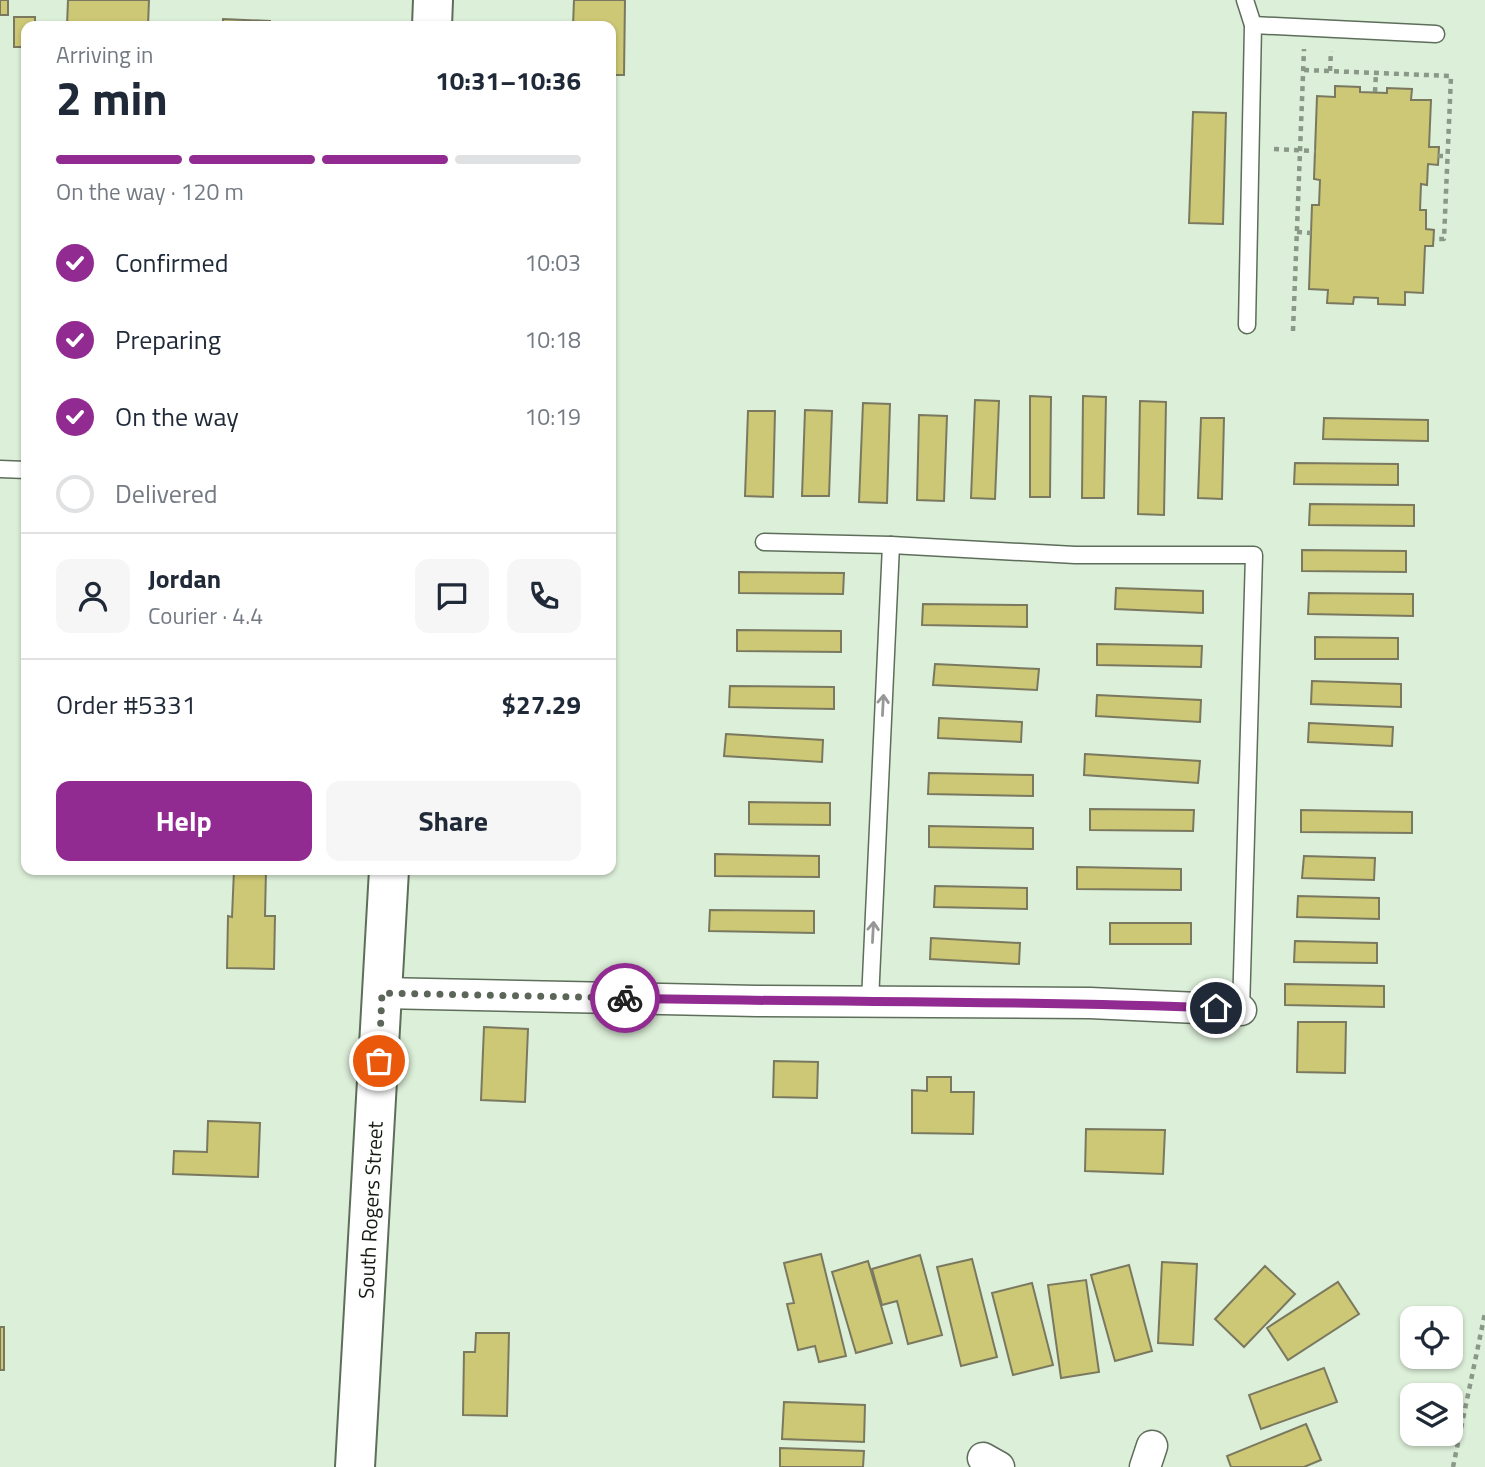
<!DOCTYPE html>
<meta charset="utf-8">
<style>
:root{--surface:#fff;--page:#f6f6f7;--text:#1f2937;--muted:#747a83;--line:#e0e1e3;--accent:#912b91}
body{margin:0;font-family:"Titillium Web",sans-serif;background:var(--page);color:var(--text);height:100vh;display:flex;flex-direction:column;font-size:26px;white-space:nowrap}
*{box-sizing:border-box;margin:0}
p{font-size:23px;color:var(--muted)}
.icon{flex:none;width:38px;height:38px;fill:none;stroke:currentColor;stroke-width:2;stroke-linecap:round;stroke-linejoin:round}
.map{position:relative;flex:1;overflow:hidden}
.drawer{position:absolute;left:21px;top:21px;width:595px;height:854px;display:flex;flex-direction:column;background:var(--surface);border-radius:14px;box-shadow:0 2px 5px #0004}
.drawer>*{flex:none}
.controls{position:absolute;left:1400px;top:1306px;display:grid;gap:14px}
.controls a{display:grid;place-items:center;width:63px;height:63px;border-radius:14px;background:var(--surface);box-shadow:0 2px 5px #0004;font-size:35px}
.pin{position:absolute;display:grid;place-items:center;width:60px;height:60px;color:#fff;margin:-30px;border:4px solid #fff;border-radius:50%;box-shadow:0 2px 7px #0007}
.courier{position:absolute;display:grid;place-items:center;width:70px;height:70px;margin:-35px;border:5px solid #912b91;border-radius:50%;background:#fff;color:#222;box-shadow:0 2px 9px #0007}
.headline em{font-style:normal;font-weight:700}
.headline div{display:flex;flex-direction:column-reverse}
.headline{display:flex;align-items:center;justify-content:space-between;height:119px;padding:0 35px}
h1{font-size:46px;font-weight:700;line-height:52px}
.bar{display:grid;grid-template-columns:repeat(4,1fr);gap:10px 7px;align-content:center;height:84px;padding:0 35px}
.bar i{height:9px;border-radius:5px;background:var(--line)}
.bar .current{background:var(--accent)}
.bar p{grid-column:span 4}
.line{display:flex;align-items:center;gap:18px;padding:0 35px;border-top:2px solid var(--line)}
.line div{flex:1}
.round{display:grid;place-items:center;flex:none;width:74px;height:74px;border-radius:14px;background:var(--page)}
ol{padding:0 35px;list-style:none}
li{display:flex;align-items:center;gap:21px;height:77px}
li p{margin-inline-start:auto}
li .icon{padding:7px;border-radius:50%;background:var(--accent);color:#fff;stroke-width:4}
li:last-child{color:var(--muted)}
li i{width:38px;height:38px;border:4px solid var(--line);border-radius:50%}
.button{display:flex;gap:14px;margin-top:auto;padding:14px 35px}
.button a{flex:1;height:80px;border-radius:14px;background:var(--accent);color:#fff;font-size:28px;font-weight:700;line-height:80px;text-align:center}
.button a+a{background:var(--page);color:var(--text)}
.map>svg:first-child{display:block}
.building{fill:#ccc875;stroke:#7a7960;stroke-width:2}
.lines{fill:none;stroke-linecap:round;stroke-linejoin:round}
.service-casing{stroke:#5d6e5a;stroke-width:19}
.minor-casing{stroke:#5d6e5a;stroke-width:33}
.tertiary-casing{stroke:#5d6e5a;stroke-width:42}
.path{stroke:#8a9887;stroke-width:4.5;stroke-dasharray:5 5;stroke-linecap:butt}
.service{stroke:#fff;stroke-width:16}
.minor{stroke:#fff;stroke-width:30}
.tertiary{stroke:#fff;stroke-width:38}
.oneway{stroke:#969895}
.done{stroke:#5b6558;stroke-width:7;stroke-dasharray:0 12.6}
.route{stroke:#912b91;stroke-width:9}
.labels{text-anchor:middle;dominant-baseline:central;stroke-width:7;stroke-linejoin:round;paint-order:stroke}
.street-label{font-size:21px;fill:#151b13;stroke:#fff}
</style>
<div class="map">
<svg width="1485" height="1467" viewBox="0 0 1485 1467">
<rect width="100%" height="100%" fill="#dcefd8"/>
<g class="building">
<rect x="0" y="0" width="8" height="15"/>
<path d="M68,0H149L148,26L90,23L89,26H67Z"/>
<path d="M574,0H625L624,75H611V26H573Z"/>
<path d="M14,17H35V26H26V47H14Z"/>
<path d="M223,19L270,21V26H223Z"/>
<path d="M1335,86L1360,87V92L1387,93V88L1412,89L1411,100H1431L1429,147H1439L1438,165L1428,164L1427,185L1421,184L1420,210H1426V229L1434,230L1433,246H1425L1423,293L1405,292V305L1378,304V298L1354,297L1353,304L1327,303L1328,290L1309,289L1312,205H1319L1320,180L1314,179L1317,96L1335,97Z"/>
<path d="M1193,112L1226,113L1223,224L1189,223Z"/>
<path d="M1030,396L1051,397L1050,497H1030Z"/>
<path d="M1083,396L1106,397L1104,498H1082Z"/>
<path d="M975,400L999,401L995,499L971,498Z"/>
<path d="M1140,401L1166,402L1164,515L1138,514Z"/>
<path d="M863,403L890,404L887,503L859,502Z"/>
<path d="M805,410L832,411L829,496H802Z"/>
<path d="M748,411H775L773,497L745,496Z"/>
<path d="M919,415L947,416L944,501L917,500Z"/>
<path d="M1201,418H1224L1222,499L1198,498Z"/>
<path d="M1324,418L1428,420V441L1323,439Z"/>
<path d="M1295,463L1398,464V485L1294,484Z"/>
<path d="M1310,504L1414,505V526L1309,525Z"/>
<path d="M1302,550L1406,551V572L1302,571Z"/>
<path d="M739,572L844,573L843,594L739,593Z"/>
<path d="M1116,588L1203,591V613L1115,609Z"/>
<path d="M1309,593L1413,594V616L1308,614Z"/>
<path d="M923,604L1027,605V627L922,625Z"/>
<path d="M737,630L841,631V652L737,651Z"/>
<path d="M1315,637L1398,638V659H1315Z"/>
<path d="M1097,644L1202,646L1201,667L1097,665Z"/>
<path d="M935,664L1039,669L1037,690L933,685Z"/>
<path d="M1312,681L1401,684V707L1311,704Z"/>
<path d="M730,686L834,687V709L729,707Z"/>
<path d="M1097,695L1201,700L1200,722L1096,716Z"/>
<path d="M939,718L1022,722L1021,742L938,738Z"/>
<path d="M1309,723L1393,727L1392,746L1308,742Z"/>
<path d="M23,727H26V774H22Z"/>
<path d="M726,734L823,740L822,762L724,756Z"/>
<path d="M1085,754L1200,761L1198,783L1084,775Z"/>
<path d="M929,773L1033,775V796L928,794Z"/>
<path d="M749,802L830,803V825L749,824Z"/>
<path d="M1090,809L1194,810L1193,831L1090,830Z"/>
<path d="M1301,810L1412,812V833L1301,832Z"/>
<path d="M929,826L1033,828V849L929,847Z"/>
<path d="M715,854L819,856V877L715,876Z"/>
<path d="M1304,856L1375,858L1374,880L1302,878Z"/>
<path d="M1077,867L1181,869V890L1077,889Z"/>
<path d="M234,870H266L265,916H275L274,969L227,968L228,916L232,917Z"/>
<path d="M935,886L1027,888V909L934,907Z"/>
<path d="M1298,896L1379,898V919L1297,917Z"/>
<path d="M710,910L814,911V933L709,931Z"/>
<rect x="1110" y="923" width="81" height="21"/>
<path d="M931,938L1020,943L1019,964L930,959Z"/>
<path d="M1295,941L1377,943V963L1294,962Z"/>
<path d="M1285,984L1384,986V1007L1285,1005Z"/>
<path d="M1298,1022H1346L1345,1073L1297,1072Z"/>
<path d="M484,1027L528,1029L525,1102L481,1100Z"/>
<path d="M774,1061L818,1062L817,1098L773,1097Z"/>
<path d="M927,1077H951V1092H974L973,1134L912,1133V1090L927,1091Z"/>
<path d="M208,1121L260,1123L258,1177L173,1174L174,1151L207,1152Z"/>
<path d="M1086,1129L1165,1130L1163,1174L1085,1171Z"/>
<path d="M821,1254L846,1356L819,1362L815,1346L798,1350L787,1304L794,1303L784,1263Z"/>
<path d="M920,1255L942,1335L908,1344L897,1301L882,1305L872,1269Z"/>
<path d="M972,1259L997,1357L961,1366L937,1267Z"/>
<path d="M868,1261L892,1343L856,1353L832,1272Z"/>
<path d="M1162,1262L1197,1264L1193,1345L1158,1343Z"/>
<path d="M1129,1265L1152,1351L1115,1361L1091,1275Z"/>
<path d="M1265,1266L1295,1294L1244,1347L1215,1319Z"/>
<path d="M1086,1280L1099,1372L1061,1378L1048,1285Z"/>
<path d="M1338,1282L1359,1314L1288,1360L1267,1328Z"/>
<path d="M1032,1283L1053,1365L1013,1375L992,1293Z"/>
<rect x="0" y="1327" width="4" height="43"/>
<path d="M476,1333H509L507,1416L463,1415L464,1352H475Z"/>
<path d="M1324,1368L1337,1402L1261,1429L1249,1395Z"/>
<path d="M784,1402L865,1405L864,1442L782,1439Z"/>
<path d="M1306,1424L1321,1460L1304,1467H1231L1227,1456Z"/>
<path d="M780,1448L864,1451L863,1467H780Z"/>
</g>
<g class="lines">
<defs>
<g id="service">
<path d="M1245,0L1253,25L1247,325"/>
<path d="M1253,25L1436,34"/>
<path d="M0,469L26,470"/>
<path d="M764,542L891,545L1075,555H1254L1241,1010"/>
<path d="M870,1001L891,545"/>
</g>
<g id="minor">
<path d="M382,993L757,1001L1090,1003L1241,1010"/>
<path d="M983,1458L999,1467"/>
<path d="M1145,1467L1152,1446"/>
</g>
<g id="tertiary">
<path d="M432,26L433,0"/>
<path d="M355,1467L389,870"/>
</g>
</defs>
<use href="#service" class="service-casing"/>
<use href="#minor" class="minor-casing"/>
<use href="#tertiary" class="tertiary-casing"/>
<g class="path">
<path d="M1304,70L1451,76L1444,239H1434"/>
<path d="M1330,71L1331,51"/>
<path d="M1375,92L1376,73"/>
<path d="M1274,149L1315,151"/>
<path d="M1438,156H1448"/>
<path d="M1297,232L1311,233"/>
<path d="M1293,331L1304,49"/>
<path d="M1453,1467L1485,1313"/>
</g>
<use href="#service" class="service"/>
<use href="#minor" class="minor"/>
<use href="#tertiary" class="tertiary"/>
</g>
<defs><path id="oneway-shaft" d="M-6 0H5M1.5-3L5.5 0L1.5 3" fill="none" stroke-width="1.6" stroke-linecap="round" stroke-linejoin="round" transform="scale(1.75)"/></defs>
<g class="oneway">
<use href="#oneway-shaft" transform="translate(883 705) rotate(-87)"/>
<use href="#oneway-shaft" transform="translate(873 932) rotate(-87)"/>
</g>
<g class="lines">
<path class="done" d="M379,1061L382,993L625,998"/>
<path class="route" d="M625,998C822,1003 1019,1000 1216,1008"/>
</g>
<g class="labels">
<g class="street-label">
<text transform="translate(370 1210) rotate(-87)">South Rogers Street</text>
</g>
</g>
</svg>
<div class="controls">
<a><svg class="icon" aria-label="locate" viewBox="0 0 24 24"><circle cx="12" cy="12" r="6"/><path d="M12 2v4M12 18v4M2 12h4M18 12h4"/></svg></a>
<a><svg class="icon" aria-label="layers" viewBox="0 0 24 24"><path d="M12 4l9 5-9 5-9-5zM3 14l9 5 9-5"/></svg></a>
</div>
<div class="pin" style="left:379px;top:1061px;background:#ea580c"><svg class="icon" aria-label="bag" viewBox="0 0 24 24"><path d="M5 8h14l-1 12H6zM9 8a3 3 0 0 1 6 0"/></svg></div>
<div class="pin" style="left:1216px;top:1008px;background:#1f2937"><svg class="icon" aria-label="home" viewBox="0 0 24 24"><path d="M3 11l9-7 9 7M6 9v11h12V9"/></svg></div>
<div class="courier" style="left:625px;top:998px"><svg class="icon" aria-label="bike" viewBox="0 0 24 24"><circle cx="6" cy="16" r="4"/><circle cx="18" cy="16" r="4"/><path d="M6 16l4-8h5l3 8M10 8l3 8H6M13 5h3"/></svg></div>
<section class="drawer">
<div class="headline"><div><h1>2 min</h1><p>Arriving in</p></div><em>10:31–10:36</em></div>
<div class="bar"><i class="current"></i><i class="current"></i><i class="current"></i><i></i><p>On the way · 120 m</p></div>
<ol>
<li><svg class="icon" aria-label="check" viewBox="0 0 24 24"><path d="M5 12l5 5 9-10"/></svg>Confirmed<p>10:03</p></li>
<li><svg class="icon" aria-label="check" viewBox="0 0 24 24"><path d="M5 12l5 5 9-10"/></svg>Preparing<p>10:18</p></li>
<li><svg class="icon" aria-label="check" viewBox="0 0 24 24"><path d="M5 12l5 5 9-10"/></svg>On the way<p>10:19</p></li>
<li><i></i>Delivered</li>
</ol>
<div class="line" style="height:126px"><a class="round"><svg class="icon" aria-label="person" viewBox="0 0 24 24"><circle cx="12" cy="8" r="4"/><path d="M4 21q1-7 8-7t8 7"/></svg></a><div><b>Jordan</b><p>Courier · 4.4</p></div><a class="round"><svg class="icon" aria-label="chat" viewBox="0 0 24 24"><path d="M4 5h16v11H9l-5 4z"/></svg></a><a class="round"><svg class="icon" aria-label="phone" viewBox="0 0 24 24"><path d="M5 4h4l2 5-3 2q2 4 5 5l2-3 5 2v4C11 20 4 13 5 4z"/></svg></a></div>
<div class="line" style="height:91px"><div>Order #5331</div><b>$27.29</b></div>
<div class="button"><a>Help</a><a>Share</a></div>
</section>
</div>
